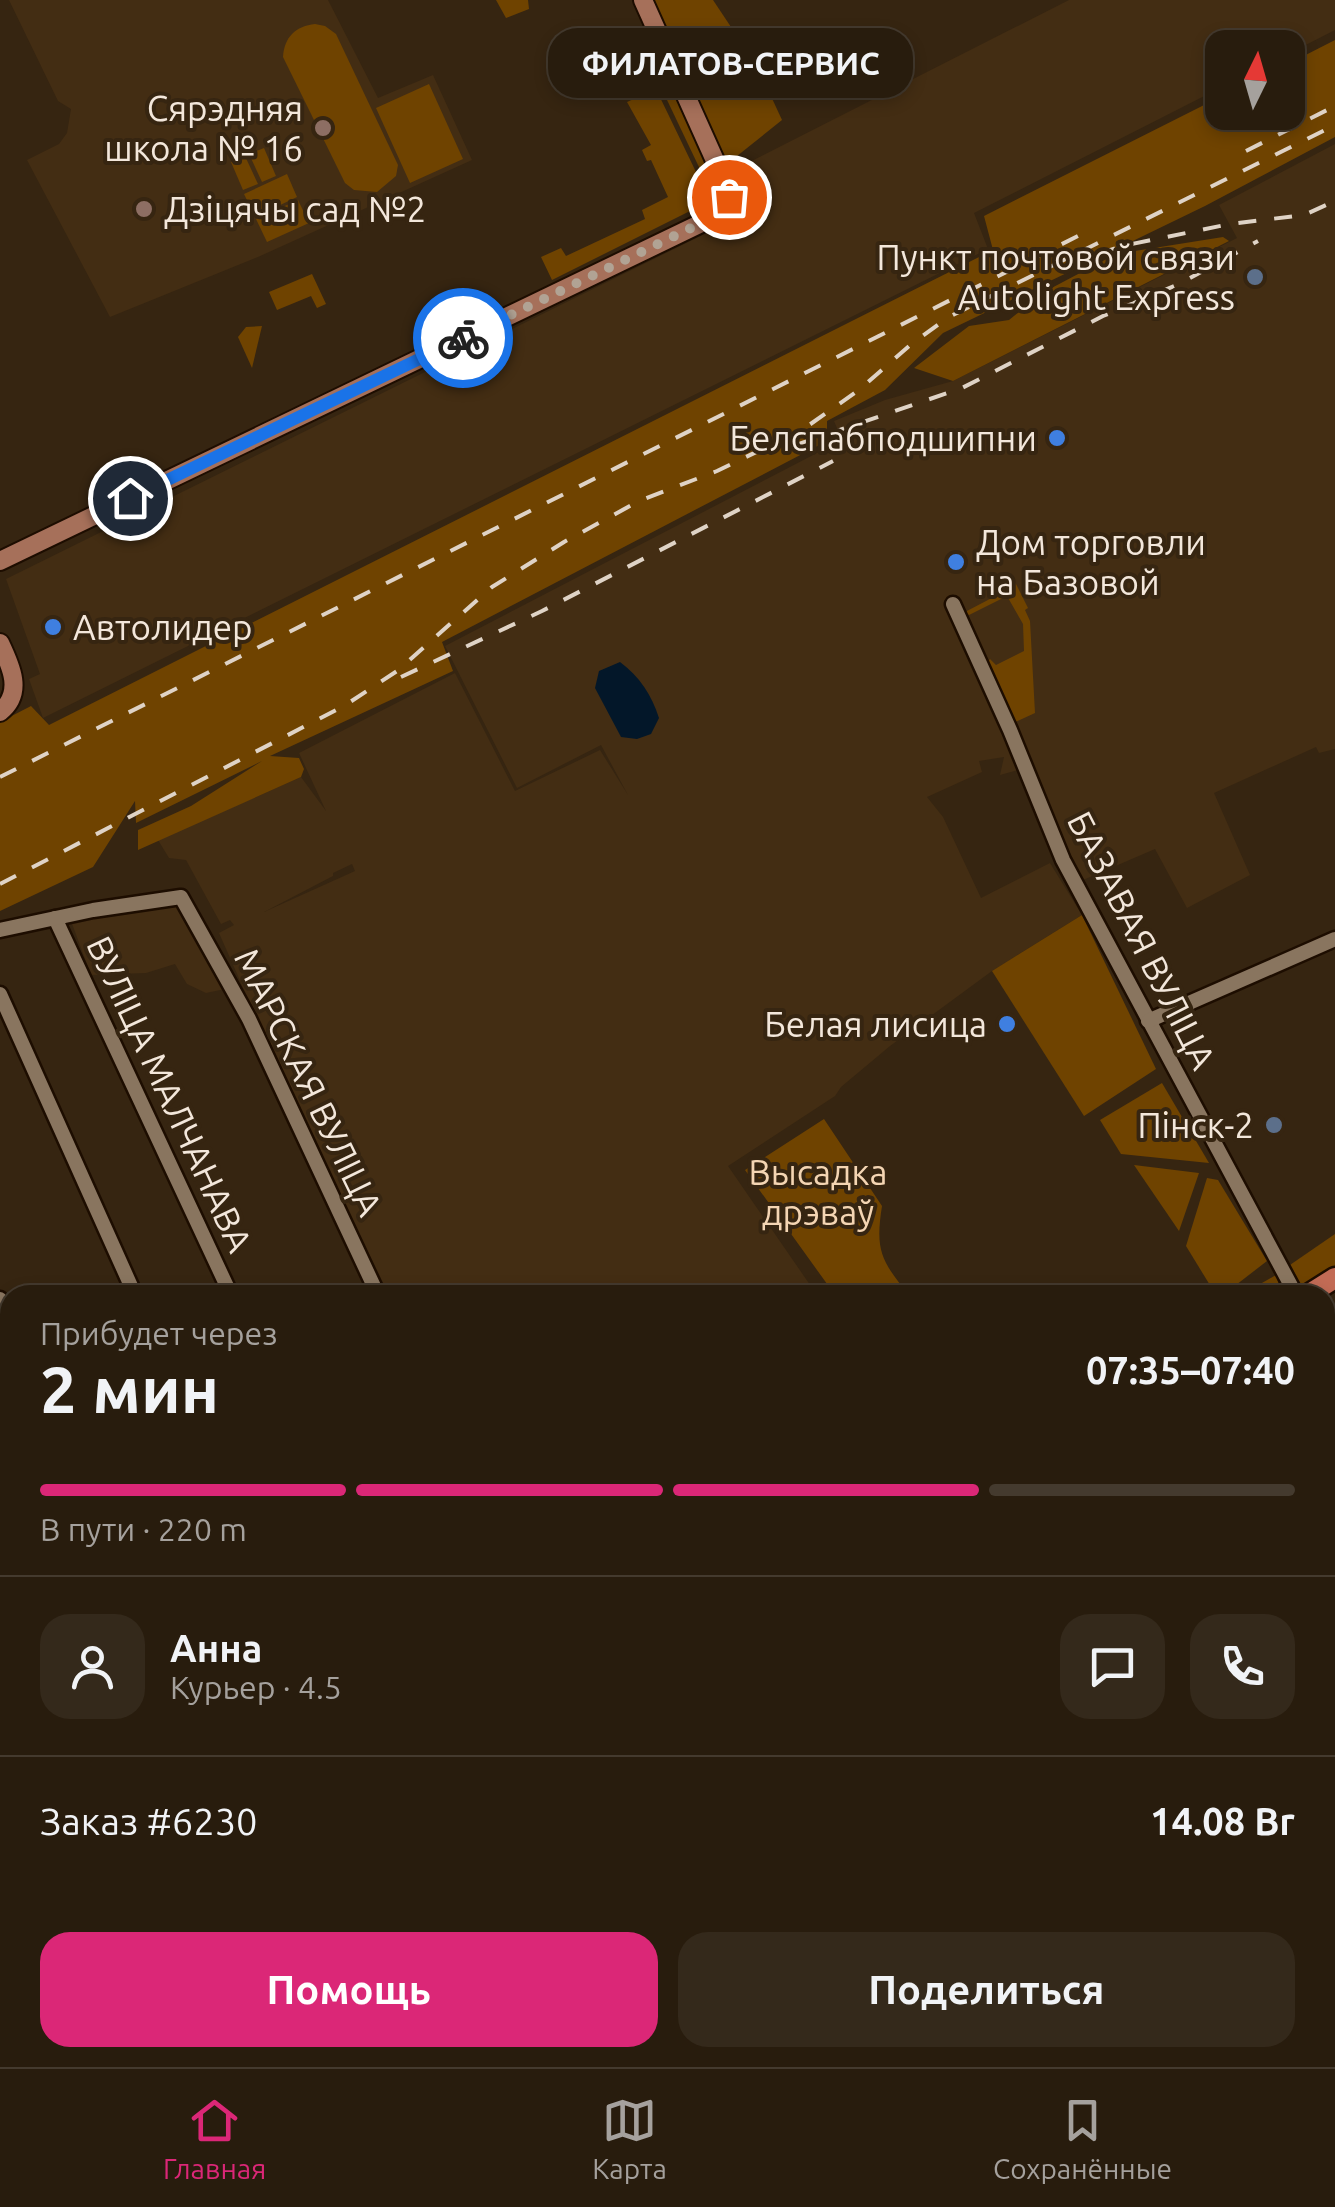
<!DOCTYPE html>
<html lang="ru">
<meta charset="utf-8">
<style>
:root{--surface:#281c0d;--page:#34291b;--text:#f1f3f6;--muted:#a5a19d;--line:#443a2e;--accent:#db2777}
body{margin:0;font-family:Ubuntu,sans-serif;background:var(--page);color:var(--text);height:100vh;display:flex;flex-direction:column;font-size:38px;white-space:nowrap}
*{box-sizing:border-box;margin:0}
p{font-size:32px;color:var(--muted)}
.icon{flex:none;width:55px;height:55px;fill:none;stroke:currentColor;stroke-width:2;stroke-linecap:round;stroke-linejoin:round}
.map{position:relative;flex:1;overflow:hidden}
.sheet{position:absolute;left:0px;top:1285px;width:1335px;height:782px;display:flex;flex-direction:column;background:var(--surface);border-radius:30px 30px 0 0;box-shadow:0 5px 15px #0003,0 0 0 2px var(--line)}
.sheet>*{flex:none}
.needle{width:65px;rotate:5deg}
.tools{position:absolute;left:1205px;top:30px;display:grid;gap:20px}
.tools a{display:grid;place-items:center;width:100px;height:100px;border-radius:20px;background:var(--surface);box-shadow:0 5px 15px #0003,0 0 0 2px var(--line);font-size:50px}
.pin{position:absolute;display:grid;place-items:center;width:85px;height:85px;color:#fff;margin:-42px;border:5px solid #fff;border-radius:50%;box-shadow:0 2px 10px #0007}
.courier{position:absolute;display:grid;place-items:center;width:100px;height:100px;margin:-50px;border:8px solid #1a73e8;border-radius:50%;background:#fff;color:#222;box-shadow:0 2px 12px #0007}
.bubble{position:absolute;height:70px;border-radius:30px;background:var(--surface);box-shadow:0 5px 15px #0003,0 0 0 2px var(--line);font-size:32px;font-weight:700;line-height:70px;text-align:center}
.summary em{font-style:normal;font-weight:700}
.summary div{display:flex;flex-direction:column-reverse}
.summary{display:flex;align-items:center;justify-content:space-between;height:170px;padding:0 40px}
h1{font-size:65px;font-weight:700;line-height:75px}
.bar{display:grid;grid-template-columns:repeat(4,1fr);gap:15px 10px;align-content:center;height:120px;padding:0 40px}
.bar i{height:12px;border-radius:8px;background:var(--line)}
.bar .active{background:var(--accent)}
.bar p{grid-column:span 4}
.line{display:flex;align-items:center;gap:25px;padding:0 40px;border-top:2px solid var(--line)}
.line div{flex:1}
.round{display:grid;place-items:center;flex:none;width:105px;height:105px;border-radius:30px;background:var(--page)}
.primary-button{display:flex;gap:20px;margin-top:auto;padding:20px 40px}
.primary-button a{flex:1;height:115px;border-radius:30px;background:var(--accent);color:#fff;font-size:40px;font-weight:700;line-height:115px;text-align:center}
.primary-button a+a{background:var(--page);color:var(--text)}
.tabs{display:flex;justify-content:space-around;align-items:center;height:140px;border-top:2px solid var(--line);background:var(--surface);font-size:28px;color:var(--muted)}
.tabs a{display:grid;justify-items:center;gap:5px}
.tabs .active{color:var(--accent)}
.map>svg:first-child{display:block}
.built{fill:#432d13;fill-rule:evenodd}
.green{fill:#6f4300}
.water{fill:#031729}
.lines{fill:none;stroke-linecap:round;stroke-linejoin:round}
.street-casing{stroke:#1d0d00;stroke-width:19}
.secondary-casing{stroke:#1d0d00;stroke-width:22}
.primary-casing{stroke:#1d0d00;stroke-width:25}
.street{stroke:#89755f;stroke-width:14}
.secondary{stroke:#a6705a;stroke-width:18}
.primary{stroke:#c26b55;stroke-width:20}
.rail{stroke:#dfd3c6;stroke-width:4;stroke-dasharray:18 18;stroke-linecap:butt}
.done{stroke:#b1a394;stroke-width:10;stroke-dasharray:0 18}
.route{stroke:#1a73e8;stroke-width:12}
.education-dot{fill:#8d6e63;stroke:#362511;stroke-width:4}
.service-dot{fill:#5c6f8a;stroke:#362511;stroke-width:4}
.shop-dot{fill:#3f7fe0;stroke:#362511;stroke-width:4}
.labels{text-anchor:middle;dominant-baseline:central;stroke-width:8;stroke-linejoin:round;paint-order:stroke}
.poi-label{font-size:35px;fill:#f3e7db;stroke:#362511;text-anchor:end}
.street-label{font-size:35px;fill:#f3e7db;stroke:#362511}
.park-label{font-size:35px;fill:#f4d5b3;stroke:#362511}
</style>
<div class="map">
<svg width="1335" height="2067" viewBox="0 0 1335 2067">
<rect width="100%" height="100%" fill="#362511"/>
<g class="built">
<path d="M9,0H328L378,98L433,75L472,160L258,257L110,317L27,160L59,144L67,133L71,109L58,101Z"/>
<path d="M1069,0H1335V30L1288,54V48H1222V87L974,213L988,249L43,718L29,679L40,674L6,579L745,214L728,173Z"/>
<path d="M1335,144V749L1319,753L1316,747L1214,793L1250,875L1187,908L1155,849L1083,880L1031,772L1033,766L1000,775L1004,757L979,761L982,772L927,797L943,817L981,898L1050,863L1082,915L992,971L890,1046L841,1087L835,1096L728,1166L817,1295H389L283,1078L219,933L234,925L230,920L221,924L186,860L169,858L158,840L301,777L326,811L299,753L455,673L515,791L600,750L628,795L601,745L517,788L445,646L842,440L834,421L885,400L953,381L1237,238L1219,205ZM352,864L355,871L264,912L333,876V873Z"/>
<path d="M178,900L225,989L206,993L187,984L175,964L146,973L91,975L71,921Z"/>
<path d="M1325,1444L1335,1457V2067H1321L1314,2058H1325Z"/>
</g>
<g class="green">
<path d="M496,0H528L529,9L506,18Z"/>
<path d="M651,0H713L757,66L782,120L727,164Z"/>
<path d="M315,24L325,26L336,34L398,165L396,176L377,192L354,190L345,183L283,57C284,37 296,26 315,24Z"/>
<path d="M1335,40V137L1205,206L943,333L885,390L827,421V441L442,642L453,671L270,756L299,758L304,769L301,777L138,850V830L191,806L262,761L136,823L135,801L93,867L0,911V722L31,706L49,725L993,250L984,216L1222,96V112H1288V64Z"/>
<path d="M665,78H669L723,188L718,207L658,81Z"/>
<path d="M429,84L463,159L410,183L376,108Z"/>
<path d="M656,89L710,201L552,280L541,257L561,248L566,256L645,219L642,210L668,197L651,160L647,161L642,150L651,145L627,102Z"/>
<path d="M264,148L276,176L262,182L249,154Z"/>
<path d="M245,156L258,184L243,190L231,162Z"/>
<path d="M287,174L297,197L255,217L244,194Z"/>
<path d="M298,200L309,223L267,242L256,219Z"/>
<path d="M1223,237L1229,241L953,381L914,368L969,326L1009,320L1044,292L1116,254Z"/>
<path d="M312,274L326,304L317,308L311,296L277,310L269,292Z"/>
<path d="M262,326L252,368L238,337L246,327Z"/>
<path d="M1015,582L1028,608L1025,610L1030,621L1035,713L1013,723L986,664L990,659L996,665L1024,651L1023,624L1007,596L969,615L965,612L1007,590L1005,586Z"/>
<path d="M1082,915L1156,1069L1084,1116L992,971Z"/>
<path d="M1162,1083L1209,1163L1121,1154L1100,1120Z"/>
<path d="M824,1119L882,1206C875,1250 881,1261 909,1295H835L745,1170Z"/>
<path d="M1134,1165L1199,1173L1179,1231Z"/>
<path d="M1207,1178L1218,1180L1267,1261L1223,1295H1216L1186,1246Z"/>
<path d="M1335,1234V1267L1304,1285L1297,1283L1287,1267Z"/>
<path d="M1276,1275L1282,1295H1241Z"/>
<path d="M275,2058H314L320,2067H263Z"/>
<path d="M494,2058H1306L1314,2067H509L504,2060Z"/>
</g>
<path class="water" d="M620,662C640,677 651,694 659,718L651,734L637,739L621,737L595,688L599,671Z"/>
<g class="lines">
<defs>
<g id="street">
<path d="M953,604L1010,730L1063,860L1296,1295"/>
<path d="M55,918L231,1295"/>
<path d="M0,930L93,910L181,897L249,1019L378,1295"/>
<path d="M0,994L135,1295"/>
<path d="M1148,1021L1335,939"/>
<path d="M0,1299L10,1321"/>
<path d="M1325,1415L1335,1427"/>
<path d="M0,1462L10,1457"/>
<path d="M0,1576L10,1604"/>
<path d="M416,2058L423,2067"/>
</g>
<g id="secondary">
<path d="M0,561L716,216L727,206L726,185L643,0"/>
<path d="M0,643C11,666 24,693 0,712"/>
</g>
<g id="primary">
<path d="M1308,1295L1335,1278"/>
<path d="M237,2067L248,2058"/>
</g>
</defs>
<use href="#street" class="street-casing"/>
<use href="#secondary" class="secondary-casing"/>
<use href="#primary" class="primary-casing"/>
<use href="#street" class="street"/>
<use href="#secondary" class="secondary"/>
<use href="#primary" class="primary"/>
<g class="rail">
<path d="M1246,151L1335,106"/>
<path d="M1098,254L1122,246L1230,224L1304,215L1335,201"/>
<path d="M793,446L962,388L1103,316L1179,284L1258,241"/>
<path d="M401,677L542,611L833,461"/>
<path d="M0,777L1086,232"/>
<path d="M0,884L344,706L397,671L492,587L564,542L639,501L717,471L802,430L859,390L909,346L947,318L1335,125"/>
</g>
</g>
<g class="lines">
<path class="done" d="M463,338L716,216L726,206L729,197"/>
<path class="route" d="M130,498L463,338"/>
</g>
<g class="education-dot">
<circle cx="323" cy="128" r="10"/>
<circle cx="144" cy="209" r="10"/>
</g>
<g class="service-dot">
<circle cx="1255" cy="277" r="10"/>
<circle cx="1274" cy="1125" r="10"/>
</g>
<g class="shop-dot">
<circle cx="1057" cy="438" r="10"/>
<circle cx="956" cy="562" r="10"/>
<circle cx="53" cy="627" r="10"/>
<circle cx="1007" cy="1024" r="10"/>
</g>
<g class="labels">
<g class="poi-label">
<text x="303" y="108">Сярэдняя<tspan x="303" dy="40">школа № 16</tspan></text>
<text x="164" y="209" text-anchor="start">Дзіцячы сад №2</text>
<text x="1235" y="257">Пункт почтовой связи<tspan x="1235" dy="40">Autolight Express</tspan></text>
<text x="1037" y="438">Белспабподшипни</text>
<text x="976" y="542" text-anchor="start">Дом торговли<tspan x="976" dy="40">на Базовой</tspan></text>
<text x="73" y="627" text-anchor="start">Автолидер</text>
<text x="987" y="1024">Белая лисица</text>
<text x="1254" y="1125">Пінск-2</text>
</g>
<g class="street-label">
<text transform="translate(1142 940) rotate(63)">БАЗАВАЯ ВУЛІЦА</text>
<text transform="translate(309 1082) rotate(64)">МАРСКАЯ ВУЛІЦА</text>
<text transform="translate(170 1094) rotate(65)">ВУЛІЦА МАЛЧАНАВА</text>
</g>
<g class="park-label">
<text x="818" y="1172">Высадка<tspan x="818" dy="40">дрэваў</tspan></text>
</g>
</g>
</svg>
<div class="tools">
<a><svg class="needle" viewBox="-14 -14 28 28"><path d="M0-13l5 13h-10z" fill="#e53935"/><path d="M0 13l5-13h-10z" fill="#a5a19d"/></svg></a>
</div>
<div class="pin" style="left:729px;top:197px;background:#ea580c"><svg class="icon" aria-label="bag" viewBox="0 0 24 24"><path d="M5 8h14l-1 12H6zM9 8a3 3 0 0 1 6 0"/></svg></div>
<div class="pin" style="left:130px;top:498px;background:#1f2937"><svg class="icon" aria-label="home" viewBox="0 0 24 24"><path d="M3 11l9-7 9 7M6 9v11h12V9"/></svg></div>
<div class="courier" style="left:463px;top:338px"><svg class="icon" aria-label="bike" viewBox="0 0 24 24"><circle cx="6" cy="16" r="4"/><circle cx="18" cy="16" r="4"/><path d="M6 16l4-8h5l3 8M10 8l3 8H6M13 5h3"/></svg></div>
<div class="bubble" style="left:548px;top:28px;width:365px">ФИЛАТОВ-СЕРВИС</div>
<section class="sheet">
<div class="summary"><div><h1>2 мин</h1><p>Прибудет через</p></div><em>07:35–07:40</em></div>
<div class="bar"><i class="active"></i><i class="active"></i><i class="active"></i><i></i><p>В пути · 220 m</p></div>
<div class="line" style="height:180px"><a class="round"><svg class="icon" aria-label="person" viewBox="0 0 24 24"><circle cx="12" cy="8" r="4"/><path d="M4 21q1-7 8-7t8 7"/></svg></a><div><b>Анна</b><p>Курьер · 4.5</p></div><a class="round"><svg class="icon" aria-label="chat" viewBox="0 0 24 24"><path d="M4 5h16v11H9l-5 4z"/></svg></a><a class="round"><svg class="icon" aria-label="phone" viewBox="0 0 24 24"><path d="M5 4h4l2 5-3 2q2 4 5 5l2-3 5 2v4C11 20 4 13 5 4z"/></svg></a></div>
<div class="line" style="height:130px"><div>Заказ #6230</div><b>14.08 Br</b></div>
<div class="primary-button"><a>Помощь</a><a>Поделиться</a></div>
</section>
</div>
<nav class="tabs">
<a class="active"><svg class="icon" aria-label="home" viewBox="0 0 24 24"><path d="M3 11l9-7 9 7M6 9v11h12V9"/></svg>Главная</a>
<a><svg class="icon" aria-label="map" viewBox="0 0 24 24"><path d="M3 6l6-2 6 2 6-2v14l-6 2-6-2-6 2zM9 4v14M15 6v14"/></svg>Карта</a>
<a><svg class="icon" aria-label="saved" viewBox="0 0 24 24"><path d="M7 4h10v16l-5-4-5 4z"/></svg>Сохранённые</a>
</nav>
